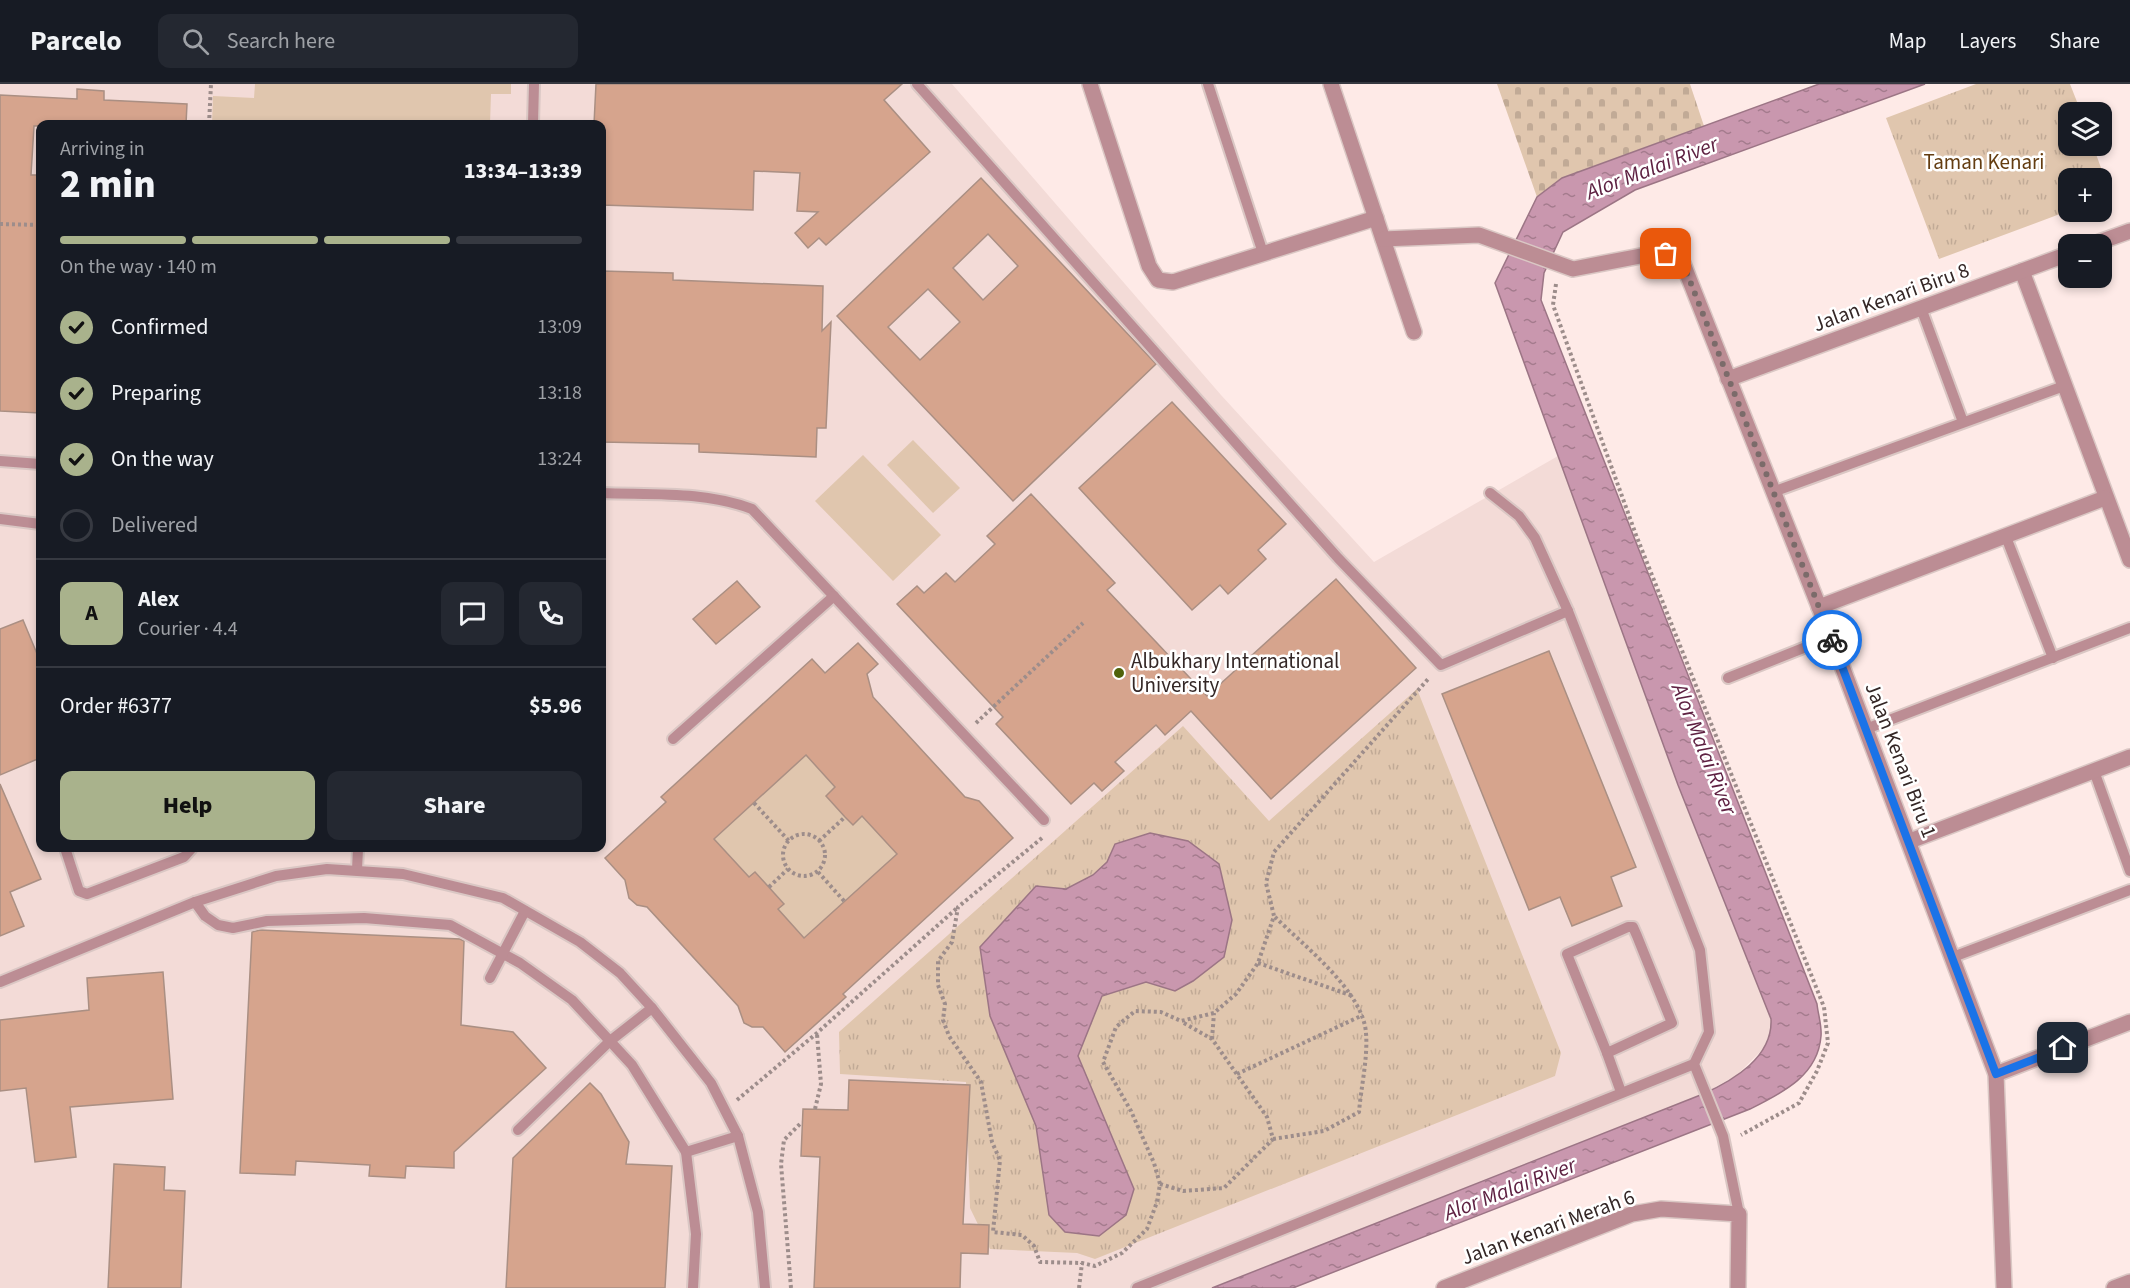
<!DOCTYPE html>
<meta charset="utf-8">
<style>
:root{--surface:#171b24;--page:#242831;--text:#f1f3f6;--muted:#9ea1a6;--line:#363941;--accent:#a9b28c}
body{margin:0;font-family:"Source Sans 3",sans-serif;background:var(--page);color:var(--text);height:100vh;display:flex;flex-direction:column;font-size:22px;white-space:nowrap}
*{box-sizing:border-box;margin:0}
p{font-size:20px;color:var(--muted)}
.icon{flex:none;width:33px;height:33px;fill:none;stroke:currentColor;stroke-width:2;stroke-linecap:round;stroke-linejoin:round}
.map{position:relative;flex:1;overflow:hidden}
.details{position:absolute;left:36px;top:36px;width:570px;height:732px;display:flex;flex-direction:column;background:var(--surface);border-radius:12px;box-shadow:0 3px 9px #0003}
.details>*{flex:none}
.buttons{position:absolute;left:2058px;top:18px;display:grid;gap:12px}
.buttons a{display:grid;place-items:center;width:54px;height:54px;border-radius:12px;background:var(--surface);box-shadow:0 3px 9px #0003;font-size:30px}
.pin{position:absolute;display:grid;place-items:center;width:51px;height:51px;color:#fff;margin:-26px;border-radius:12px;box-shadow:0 3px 9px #0006}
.courier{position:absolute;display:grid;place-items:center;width:60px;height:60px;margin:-30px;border:4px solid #1a73e8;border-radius:50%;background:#fff;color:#222;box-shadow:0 2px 8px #0007}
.summary em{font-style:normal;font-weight:800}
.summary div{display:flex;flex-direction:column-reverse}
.summary{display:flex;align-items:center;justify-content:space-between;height:102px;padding:0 24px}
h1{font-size:39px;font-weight:800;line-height:45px}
.bar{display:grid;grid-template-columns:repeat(4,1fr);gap:9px 6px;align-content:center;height:72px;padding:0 24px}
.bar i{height:8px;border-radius:4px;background:var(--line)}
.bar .active{background:var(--accent)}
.bar p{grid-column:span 4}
.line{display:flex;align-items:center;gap:15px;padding:0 24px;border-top:2px solid var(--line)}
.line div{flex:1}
.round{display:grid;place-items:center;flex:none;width:63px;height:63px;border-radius:12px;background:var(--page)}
ol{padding:0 24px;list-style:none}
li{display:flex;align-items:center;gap:18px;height:66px}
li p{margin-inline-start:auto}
li .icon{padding:6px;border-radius:50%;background:var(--accent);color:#111;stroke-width:4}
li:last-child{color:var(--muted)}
li i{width:33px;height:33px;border:3px solid var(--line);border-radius:50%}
.button{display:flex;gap:12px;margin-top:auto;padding:12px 24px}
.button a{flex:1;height:69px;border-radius:12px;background:var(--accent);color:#111;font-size:24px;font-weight:800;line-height:69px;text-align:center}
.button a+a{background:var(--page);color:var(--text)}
header{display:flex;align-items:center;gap:36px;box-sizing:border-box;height:84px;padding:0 30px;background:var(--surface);border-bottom:2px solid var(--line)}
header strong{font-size:28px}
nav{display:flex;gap:33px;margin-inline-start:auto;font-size:21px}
.search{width:420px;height:54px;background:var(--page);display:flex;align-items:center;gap:15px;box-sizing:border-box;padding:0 21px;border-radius:12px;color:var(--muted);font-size:22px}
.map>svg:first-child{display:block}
.built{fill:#f3dbd7;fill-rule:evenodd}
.cemetery{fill:url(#cemetery-stones)}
.park{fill:url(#park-tufts)}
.garden{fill:#e0c6ae}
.water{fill:url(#water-ripples);stroke:#9c7585;stroke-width:1.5}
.building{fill:#d6a48d;stroke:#aa8f83;stroke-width:1.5;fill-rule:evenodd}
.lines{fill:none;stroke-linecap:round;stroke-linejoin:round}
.lane-casing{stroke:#dac7c4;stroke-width:14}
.street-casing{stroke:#dac7c4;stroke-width:18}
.path{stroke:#9d8d8b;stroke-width:4;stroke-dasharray:3 3;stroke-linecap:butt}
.lane{stroke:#bc8d94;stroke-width:10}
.street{stroke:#bc8d94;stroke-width:15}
.done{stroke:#7b6b6a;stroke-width:6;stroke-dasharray:0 10.8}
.route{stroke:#1a73e8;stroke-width:8}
.poi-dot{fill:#50620a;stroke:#fff;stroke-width:2}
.labels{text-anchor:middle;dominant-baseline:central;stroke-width:5;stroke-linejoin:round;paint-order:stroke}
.park-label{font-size:21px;fill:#643d11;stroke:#fff}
.street-label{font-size:21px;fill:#342726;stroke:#fff}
.poi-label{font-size:21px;fill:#342726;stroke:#fff;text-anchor:start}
.water-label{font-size:22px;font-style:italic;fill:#5e2142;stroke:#fff}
</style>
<header>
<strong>Parcelo</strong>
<div class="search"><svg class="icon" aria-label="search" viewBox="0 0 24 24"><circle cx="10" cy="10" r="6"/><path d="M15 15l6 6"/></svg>Search here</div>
<nav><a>Map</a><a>Layers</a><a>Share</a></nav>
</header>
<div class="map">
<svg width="2130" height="1204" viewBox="0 0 2130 1204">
<defs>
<pattern id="cemetery-stones" width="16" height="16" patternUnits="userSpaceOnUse" patternTransform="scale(1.5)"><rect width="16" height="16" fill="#e0c6ae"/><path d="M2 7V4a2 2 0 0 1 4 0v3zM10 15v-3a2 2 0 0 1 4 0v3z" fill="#c1aa96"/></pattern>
<pattern id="park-tufts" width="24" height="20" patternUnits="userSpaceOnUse" patternTransform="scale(1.5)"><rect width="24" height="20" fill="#e0c6ae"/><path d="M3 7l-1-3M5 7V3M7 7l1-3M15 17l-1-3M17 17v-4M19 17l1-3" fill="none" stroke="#c1aa96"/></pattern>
<pattern id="water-ripples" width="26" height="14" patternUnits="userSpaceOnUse" patternTransform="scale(1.5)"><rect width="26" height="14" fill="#c997ae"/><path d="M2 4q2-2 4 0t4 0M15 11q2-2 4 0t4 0" fill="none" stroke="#a47b8d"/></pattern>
</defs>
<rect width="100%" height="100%" fill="#feeae7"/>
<path class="built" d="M0,0H952L1221,311L1374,478L1558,372L1678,701L1771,935L1772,947L1766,962L1737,991L1703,1010L1212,1204H0ZM40,40H602V764H40Z"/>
<path class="cemetery" d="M1497,0H1690L1704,42L1562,94L1537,113Z"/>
<g class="park">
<path d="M1976,0H2070L2081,28H2068V62H2093L2111,111L2102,115V94H2068V127L1939,175L1886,34Z"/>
<path d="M1417,605L1561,969L1555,992L1095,1175L1077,1169L990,1165L970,1124L966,998L840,990L839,948L1183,642L1269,737Z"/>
</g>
<g class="garden">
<path d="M255,0H511V10H491L490,40H212L213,12L254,14Z"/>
<path d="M913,356L960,404L933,429L887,381Z"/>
<path d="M863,371L941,451L893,497L815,417Z"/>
<path d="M806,671L835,703L826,712L853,741L862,732L897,770L804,854L778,825L784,819L755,788L749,793L706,762Z"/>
</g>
<g class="water">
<path d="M1819,0H1925L1635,106L1563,148L1544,189L1541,216L1817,920C1818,930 1822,942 1821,952C1818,992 1782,1009 1750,1025L1293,1204H1212L1703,1010C1734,996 1773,973 1771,935L1678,701L1495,199L1537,113L1562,94Z"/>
<path d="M1150,749L1188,757L1219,780L1232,836L1224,873L1193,897L1175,907L1146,898L1102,912L1078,972L1134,1105L1126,1131L1099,1152L1065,1148L1049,1131L1036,1042L990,932L980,863L1036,802L1066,805L1093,791L1107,778L1115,760Z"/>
</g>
<g class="building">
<path d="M596,0H902L884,16L930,68L826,161L819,154L808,164L795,149L818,128L797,127L800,89L754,87L753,126L602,121V40H594Z"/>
<path d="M77,5L104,7V16L187,20L186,40L34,42L31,91H40V329L0,327V11L77,15Z"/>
<path d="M981,94L1156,280L1013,417L837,232ZM988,150L1018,182L983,216L953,184ZM928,205L960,238L920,276L888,243Z"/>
<path d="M602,187L673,189V196L823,202L822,247L831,238L826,344H817L816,373L699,368V360L602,358Z"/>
<path d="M1172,318L1286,440L1258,466L1266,475L1228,510L1220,501L1192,526L1079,404Z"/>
<path d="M1031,410L1115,499L1107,506L1207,612L1336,495L1416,584L1271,715L1191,627L1165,651L1156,641L1115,678L1124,687L1102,707L1094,699L1071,720L996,640L1003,633L897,520L917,502L924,509L946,489L955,498L995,460L987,452Z"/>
<path d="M737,497L760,523L716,560L693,535Z"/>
<path d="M23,536L40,577V674L0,691V545Z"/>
<path d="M858,559L878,580L867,590L873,613L965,713L979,717L1013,754L843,910L846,913L785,968L763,943H752L744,939L738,922L647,823L637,821L629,814L625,796L605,774L666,718L661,713L812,575L825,589ZM806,671L835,703L826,712L845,733L853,741L862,732L897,770L804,854L778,825L784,820L755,788L749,793L714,755Z"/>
<path d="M1549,567L1636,783L1611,793L1622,822L1572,842L1560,813L1529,826L1442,610Z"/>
<path d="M0,700L41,795L10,808L24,842L0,852Z"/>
<path d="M260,846L460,855L464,857L461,941L513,948L546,984L454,1068V1084L406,1082L405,1094L369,1092L370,1081L296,1077L295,1091L240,1089L252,848Z"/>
<path d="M163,888L173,1015L70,1023L76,1073L35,1078L26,1004L0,1007V936L89,926L87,894Z"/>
<path d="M849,996L970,1001L963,1140L989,1141L988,1170L961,1169L960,1204H814L820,1073L801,1072L803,1025L848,1026Z"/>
<path d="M590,999L601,1010L629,1058L626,1080L672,1082L665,1204H506L513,1074Z"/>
<path d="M114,1080L165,1083L164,1106L185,1107L181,1204H108Z"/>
</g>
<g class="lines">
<defs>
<g id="lane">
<path d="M917,0L1338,474L1441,581L1568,527"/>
<path d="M1208,0L1263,169"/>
<path d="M533,40L534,0"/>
<path d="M1921,224L1963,338"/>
<path d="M0,377L40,380"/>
<path d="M1773,408L2064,302"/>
<path d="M602,409C651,411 705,407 752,425L1044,736"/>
<path d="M1490,409L1519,432L1535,454L1568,527L1700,866L1709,948L1694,980L1723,1052L1739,1130"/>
<path d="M0,435L40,440"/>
<path d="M2006,453L2053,574"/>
<path d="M1728,594L1831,553"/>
<path d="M1866,645L2130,544"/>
<path d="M673,655L834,512"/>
<path d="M2094,687L2130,787"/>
<path d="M65,764L79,807L87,810L184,773L192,764"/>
<path d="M357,786L358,764"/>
<path d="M195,818L205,832L218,841L233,844L267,837L364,834L450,841L520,879L572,916L632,981L686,1068L696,1150L693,1204"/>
<path d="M1628,843H1633L1637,852L1672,939L1607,969L1567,870Z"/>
<path d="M1953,873L2130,806"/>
<path d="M490,894L525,827"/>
<path d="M0,898L195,818L276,792L327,785L403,790L503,814L580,858L620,889L652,924L711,999L738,1052L758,1128L765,1204"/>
<path d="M1607,969L1621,1008"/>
<path d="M518,1046L610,957L652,924"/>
<path d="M686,1068L738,1052"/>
<path d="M1137,1204L1694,980"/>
</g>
<g id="street">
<path d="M1090,0L1149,182L1158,196L1173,198L1376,134"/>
<path d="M1331,0L1414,248"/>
<path d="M1383,155L1479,151L1573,185L1651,170H1673L1682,177L1831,553L1996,990L2004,1204"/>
<path d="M2094,160L2130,147"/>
<path d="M2022,187L2130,476"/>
<path d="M1728,295L2068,170"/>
<path d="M1819,523L2105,414"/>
<path d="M1910,757L2130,673"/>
<path d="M1996,990L2130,938"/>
<path d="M1444,1204L1632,1130L1661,1125L1739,1130L1738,1204"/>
<path d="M2114,1204L2130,1198"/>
</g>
</defs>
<use href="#lane" class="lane-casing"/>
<use href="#street" class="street-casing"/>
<g class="path">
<path d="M209,40L211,0"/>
<path d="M0,140L40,141"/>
<path d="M1556,200L1553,221L1636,451L1824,923L1828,959L1817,987L1799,1019L1741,1051"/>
<path d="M976,639L1083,539"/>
<path d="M754,719L789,757"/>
<circle cx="804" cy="771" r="21"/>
<path d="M1042,754L958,823L952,858L938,877V901L945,920L943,936L949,952L981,998L992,1058L1000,1076L993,1148L1022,1151L1034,1162L1040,1178L1082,1179L1095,1182L1122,1169L1147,1145L1157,1118L1160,1100L1154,1079L1131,1027L1103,978L1116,943L1135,927L1161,928L1181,937L1214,929L1236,910L1258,879L1274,832L1266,799L1274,768L1429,594"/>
<path d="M819,757L845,733"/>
<path d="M818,788L845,818"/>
<path d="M769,803L788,785"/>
<path d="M1258,879L1353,912"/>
<path d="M1212,955L1214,929"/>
<path d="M1237,990L1363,931"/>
<path d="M737,1016L817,949L957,824"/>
<path d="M815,1025L821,1000L817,950"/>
<path d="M1273,1055L1324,1047L1359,1028C1361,1003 1368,974 1366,949C1363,907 1304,862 1274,832"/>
<path d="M1160,1100L1183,1107L1224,1104L1273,1055L1267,1033L1212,955L1182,938"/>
<path d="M791,1204L781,1080L784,1056L802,1038"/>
<path d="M1079,1204L1082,1179"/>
</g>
<use href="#lane" class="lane"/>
<use href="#street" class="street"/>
</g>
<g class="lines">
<path class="done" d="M1666,170L1679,172L1684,182L1832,556"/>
<path class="route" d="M1832,556L1996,990L2063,964"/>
</g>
<circle class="poi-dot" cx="1119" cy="589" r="6"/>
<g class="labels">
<g class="park-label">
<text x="1984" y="78">Taman Kenari</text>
</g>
<g class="street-label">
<text transform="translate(1891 213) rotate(-20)">Jalan Kenari Biru 8</text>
<text transform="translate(1901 676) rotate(69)">Jalan Kenari Biru 1</text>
<text transform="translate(1548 1143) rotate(-20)">Jalan Kenari Merah 6</text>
</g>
<g class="poi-label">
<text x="1131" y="577">Albukhary International<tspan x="1131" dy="24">University</tspan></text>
</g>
<g class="water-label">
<text transform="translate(1652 84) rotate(-21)">Alor Malai River</text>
<text transform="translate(1704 665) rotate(68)">Alor Malai River</text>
<text transform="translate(1510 1105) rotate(-21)">Alor Malai River</text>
</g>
</g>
</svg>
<div class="buttons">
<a><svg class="icon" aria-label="layers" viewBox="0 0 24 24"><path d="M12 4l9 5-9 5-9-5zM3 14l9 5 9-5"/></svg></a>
<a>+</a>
<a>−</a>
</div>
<div class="pin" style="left:1666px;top:170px;background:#ea580c"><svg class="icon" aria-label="bag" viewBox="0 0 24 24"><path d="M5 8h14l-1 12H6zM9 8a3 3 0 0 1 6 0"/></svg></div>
<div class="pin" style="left:2063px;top:964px;background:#1f2937"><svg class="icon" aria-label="home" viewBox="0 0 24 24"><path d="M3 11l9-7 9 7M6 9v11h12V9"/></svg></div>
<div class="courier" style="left:1832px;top:556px"><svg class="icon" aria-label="bike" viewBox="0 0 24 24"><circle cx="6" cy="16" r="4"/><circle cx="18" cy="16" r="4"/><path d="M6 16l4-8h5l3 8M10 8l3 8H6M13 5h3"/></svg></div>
<section class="details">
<div class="summary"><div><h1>2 min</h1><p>Arriving in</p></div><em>13:34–13:39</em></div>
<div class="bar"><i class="active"></i><i class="active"></i><i class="active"></i><i></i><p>On the way · 140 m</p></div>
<ol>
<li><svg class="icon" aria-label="check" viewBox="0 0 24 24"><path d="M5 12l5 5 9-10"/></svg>Confirmed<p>13:09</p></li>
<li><svg class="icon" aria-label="check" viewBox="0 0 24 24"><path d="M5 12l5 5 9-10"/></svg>Preparing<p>13:18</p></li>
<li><svg class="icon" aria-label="check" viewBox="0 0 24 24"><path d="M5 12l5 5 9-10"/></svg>On the way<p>13:24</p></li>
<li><i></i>Delivered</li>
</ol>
<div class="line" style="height:108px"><b class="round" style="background:var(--accent);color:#111">A</b><div><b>Alex</b><p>Courier · 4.4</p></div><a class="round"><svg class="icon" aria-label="chat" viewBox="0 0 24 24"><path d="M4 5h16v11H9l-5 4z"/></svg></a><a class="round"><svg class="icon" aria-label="phone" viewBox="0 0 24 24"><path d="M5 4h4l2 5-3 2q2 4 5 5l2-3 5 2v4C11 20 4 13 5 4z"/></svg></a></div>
<div class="line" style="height:78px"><div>Order #6377</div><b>$5.96</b></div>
<div class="button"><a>Help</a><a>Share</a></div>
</section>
</div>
